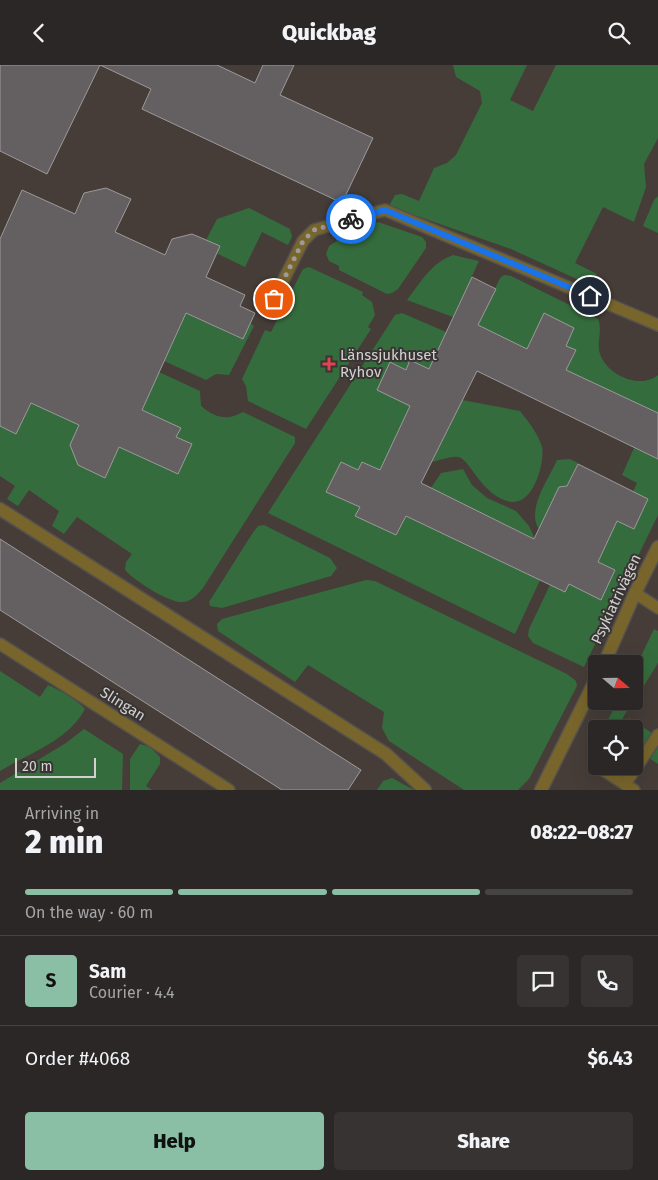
<!DOCTYPE html>
<meta charset="utf-8">
<style>
:root{--surface:#2a2726;--page:#363332;--text:#f1f3f6;--muted:#a5a5a7;--line:#464443;--accent:#8abfa5}
body{margin:0;font-family:"Fira Sans",sans-serif;background:var(--page);color:var(--text);height:100vh;display:flex;flex-direction:column;font-size:19px;white-space:nowrap}
*{box-sizing:border-box;margin:0}
p{font-size:16px;color:var(--muted)}
.icon{flex:none;width:28px;height:28px;fill:none;stroke:currentColor;stroke-width:2;stroke-linecap:round;stroke-linejoin:round}
.map{position:relative;height:725px;overflow:hidden}
.details{display:flex;flex-direction:column;background:var(--surface);flex:1}
.details>*{flex:none}
.needle{width:32px;rotate:110deg}
.controls{position:absolute;left:588px;top:590px;display:grid;gap:10px}
.controls a{display:grid;place-items:center;width:55px;height:55px;border-radius:5px;background:var(--surface);box-shadow:0 5px 20px #0002,0 0 0 1px var(--line);font-size:25px}
.scale{position:absolute;left:15px;bottom:12px;width:81px;box-sizing:border-box;padding-left:5px;border:2px solid #d3d1d0;border-top:0;font-size:14px;line-height:18px;white-space:nowrap;color:#d3d1d0;-webkit-text-stroke:4px #383433;paint-order:stroke}
.pin{position:absolute;display:grid;place-items:center;width:42px;height:42px;color:#fff;margin:-21px;border:2px solid #fff;border-radius:50%;box-shadow:0 1px 5px #0007}
.courier{position:absolute;display:grid;place-items:center;width:50px;height:50px;margin:-25px;border:4px solid #1a73e8;border-radius:50%;background:#fff;color:#222;box-shadow:0 1px 6px #0007}
.headline em{font-style:normal;font-weight:800}
.headline div{display:flex;flex-direction:column-reverse}
.headline{display:flex;align-items:center;justify-content:space-between;height:85px;padding:0 25px}
h1{font-size:32px;font-weight:800;line-height:38px}
.bar{display:grid;grid-template-columns:repeat(4,1fr);gap:8px 5px;align-content:center;height:60px;padding:0 25px}
.bar i{height:6px;border-radius:4px;background:var(--line)}
.bar .current{background:var(--accent)}
.bar p{grid-column:span 4}
.line{display:flex;align-items:center;gap:12px;padding:0 25px;border-top:1px solid var(--line)}
.line div{flex:1}
.round{display:grid;place-items:center;flex:none;width:52px;height:52px;border-radius:5px;background:var(--page)}
.primary-button{display:flex;gap:10px;margin-top:auto;padding:10px 25px}
.primary-button a{flex:1;height:58px;border-radius:5px;background:var(--accent);color:#111;font-size:20px;font-weight:800;line-height:58px;text-align:center}
.primary-button a+a{background:var(--page);color:var(--text)}
header{display:flex;justify-content:space-between;align-items:center;height:65px;padding:0 25px;background:var(--surface);font-size:22px;font-weight:800}
.map>svg:first-child{display:block}
.built{fill:#463d38;fill-rule:evenodd}
.green{fill:#356c3d}
.building{fill:#646062;stroke:#9d9a9c}
.lines{fill:none;stroke-linecap:round;stroke-linejoin:round}
.lane-casing{stroke:#54504f;stroke-width:14}
.street-casing{stroke:#54504f;stroke-width:15}
.lane{stroke:#77652b;stroke-width:11}
.street{stroke:#77652b;stroke-width:12}
.done{stroke:#9d9a99;stroke-width:5;stroke-dasharray:0 9}
.route{stroke:#1a73e8;stroke-width:6}
.health-dot{fill:#e0444e;stroke:#383433;stroke-width:2}
.labels{text-anchor:middle;dominant-baseline:central;stroke-width:4;stroke-linejoin:round;paint-order:stroke}
.poi-label{font-size:15px;fill:#d3d1d0;stroke:#383433;text-anchor:start}
.street-label{font-size:15px;fill:#d3d1d0;stroke:#383433}
</style>
<header><svg class="icon" aria-label="back" viewBox="0 0 24 24"><path d="M15 5l-7 7 7 7"/></svg>Quickbag<svg class="icon" aria-label="search" viewBox="0 0 24 24"><circle cx="10" cy="10" r="6"/><path d="M15 15l6 6"/></svg></header>
<div class="map">
<svg width="658" height="725" viewBox="0 0 658 725">
<rect width="100%" height="100%" fill="#383433"/>
<path class="built" d="M0,0H658V725H0ZM596,599H634V636H596ZM596,664H634V701H596Z"/>
<g class="green">
<path d="M453,0H527L510,35L533,46L556,0H658V73L644,99L646,122L634,157L603,142L575,198L597,209L592,221L511,184L389,141L395,130L402,129L419,136L434,103L447,98L456,90L482,38L480,26L456,12Z"/>
<path d="M658,131V168L643,161L654,135Z"/>
<path d="M249,143L290,164L292,172L288,180L262,167L245,202L216,188L220,181L206,175L217,154Z"/>
<path d="M378,157L422,172L426,177V183L398,224L392,228L387,229L339,205V201L329,196L326,189L329,181L337,176L335,172Z"/>
<path d="M453,190L479,196L453,252L407,235C421,217 431,198 453,190Z"/>
<path d="M309,202L363,227L362,230L372,237L375,250L368,262L371,264L306,364L248,336L246,321L242,314L265,265L271,267L303,204Z"/>
<path d="M504,210L511,211L598,254C603,266 596,277 600,289C607,310 640,325 658,310V348L566,305L576,286L566,281L574,263L544,249L527,284L478,260L500,213Z"/>
<path d="M186,248L242,274L250,258L254,261L229,310L216,309L206,315L164,296Z"/>
<path d="M402,248L446,267L429,304L411,295L406,305L390,297L410,341L380,405L362,397L358,405L341,397L327,427L360,442L356,451L396,470L406,451L540,515L515,569L268,448L395,250Z"/>
<path d="M159,307L200,326L201,341C215,353 227,356 243,347L295,372V378L203,523C198,529 192,536 184,537C170,539 135,516 125,505L126,497L132,489L77,452L64,469L52,461L59,446L29,425L18,441L7,434L15,421L0,411V361L16,369L31,338L79,360L78,400L105,412L119,382L178,409L191,379L176,372L180,363L142,345Z"/>
<path d="M462,335L520,346C528,356 539,370 542,382C545,399 533,439 512,437C482,433 470,393 458,392C450,391 439,396 431,397Z"/>
<path d="M634,383L658,394V450L584,602L533,578L528,571L529,564L550,520L565,527L569,519L601,534L615,505L598,497L603,487L589,480L604,450L634,464L648,434L633,427L637,418L622,410Z"/>
<path d="M570,394L578,398L567,421L559,422L543,469C522,449 548,416 557,395Z"/>
<path d="M463,404L472,420L487,433L516,446L529,461L535,474L431,423L441,408Z"/>
<path d="M264,460L330,493L337,503L331,511L222,543L210,541L209,537L252,469L258,461Z"/>
<path d="M366,515L375,516L567,609L576,616L577,621L529,714L518,725H464L389,676L382,663L384,647L308,600L295,617L218,566L217,559L222,554Z"/>
<path d="M654,564L658,566V598L643,622L634,616V606Z"/>
<path d="M0,606L40,632L48,620C61,626 75,633 85,644C68,676 29,688 0,706Z"/>
<path d="M618,636H633L616,664H603Z"/>
<path d="M629,653L658,672V699L634,683V664H621Z"/>
<path d="M84,664L123,689L122,725H0V718L66,678Z"/>
<path d="M140,679L150,682L160,692V699L146,721L152,725H130V694Z"/>
<path d="M392,713L414,725H377L383,716Z"/>
</g>
<g class="building">
<path d="M0,0H217L255,18L263,0H294L280,30L373,73L342,138L142,44L151,24L100,0L47,109L0,86Z"/>
<path d="M106,123L131,134L115,167L165,190L172,174L192,169L220,181L206,212L245,230L240,241L255,248L243,274L186,248L142,345L181,363L176,372L192,379L178,409L119,382L105,413L78,400L70,380L79,360L31,338L16,369L0,361V174L22,125L75,149L84,128Z"/>
<path d="M472,212L496,224L478,260L527,284L544,248L574,263L566,281L576,285L566,305L658,348V394L477,306L421,418L534,474L559,422L567,421L578,399L648,434L634,464L617,456L598,497L615,505L601,535L569,519L565,527L406,451L396,470L355,451L360,442L326,427L341,397L358,405L362,397L380,405L410,341L377,325L390,297L406,305L410,295L429,304Z"/>
<path d="M0,474L361,705L348,725H282L0,545Z"/>
</g>
<g class="lines">
<defs>
<g id="lane">
<path d="M274,234L303,176L314,165L385,145L658,260"/>
<path d="M635,528L658,543"/>
<path d="M0,579L229,725"/>
<path d="M600,703L634,725"/>
<path d="M625,719L658,670"/>
</g>
<g id="street">
<path d="M0,444L386,689L425,725"/>
<path d="M604,599L635,528L658,482"/>
<path d="M541,725L596,614"/>
</g>
</defs>
<use href="#lane" class="lane-casing"/>
<use href="#street" class="street-casing"/>
<use href="#lane" class="lane"/>
<use href="#street" class="street"/>
</g>
<g class="lines">
<path class="done" d="M274,234L303,176L314,165L351,154"/>
<path class="route" d="M351,154L385,145L590,231"/>
</g>
<path class="health-dot" d="M326.5 291.5h5v5h5v5h-5v5h-5v-5h-5v-5h5z"/>
<g class="labels">
<g class="poi-label">
<text x="340" y="290">Länssjukhuset<tspan x="340" dy="17">Ryhov</tspan></text>
</g>
<g class="street-label">
<text transform="translate(616 534) rotate(-65)">Psykiatrivägen</text>
<text transform="translate(123 639) rotate(32)">Slingan</text>
</g>
</g>
</svg>
<div class="controls">
<a><svg class="needle" viewBox="-14 -14 28 28"><path d="M0-13l5 13h-10z" fill="#e53935"/><path d="M0 13l5-13h-10z" fill="#a5a5a7"/></svg></a>
<a><svg class="icon" aria-label="locate" viewBox="0 0 24 24"><circle cx="12" cy="12" r="6"/><path d="M12 2v4M12 18v4M2 12h4M18 12h4"/></svg></a>
</div>
<div class="scale">20 m</div>
<div class="pin" style="left:274px;top:234px;background:#ea580c"><svg class="icon" aria-label="bag" viewBox="0 0 24 24"><path d="M5 8h14l-1 12H6zM9 8a3 3 0 0 1 6 0"/></svg></div>
<div class="pin" style="left:590px;top:231px;background:#1f2937"><svg class="icon" aria-label="home" viewBox="0 0 24 24"><path d="M3 11l9-7 9 7M6 9v11h12V9"/></svg></div>
<div class="courier" style="left:351px;top:154px"><svg class="icon" aria-label="bike" viewBox="0 0 24 24"><circle cx="6" cy="16" r="4"/><circle cx="18" cy="16" r="4"/><path d="M6 16l4-8h5l3 8M10 8l3 8H6M13 5h3"/></svg></div>
</div>
<section class="details">
<div class="headline"><div><h1>2 min</h1><p>Arriving in</p></div><em>08:22–08:27</em></div>
<div class="bar"><i class="current"></i><i class="current"></i><i class="current"></i><i></i><p>On the way · 60 m</p></div>
<div class="line" style="height:90px"><b class="round" style="background:var(--accent);color:#111">S</b><div><b>Sam</b><p>Courier · 4.4</p></div><a class="round"><svg class="icon" aria-label="chat" viewBox="0 0 24 24"><path d="M4 5h16v11H9l-5 4z"/></svg></a><a class="round"><svg class="icon" aria-label="phone" viewBox="0 0 24 24"><path d="M5 4h4l2 5-3 2q2 4 5 5l2-3 5 2v4C11 20 4 13 5 4z"/></svg></a></div>
<div class="line" style="height:65px"><div>Order #4068</div><b>$6.43</b></div>
<div class="primary-button"><a>Help</a><a>Share</a></div>
</section>
